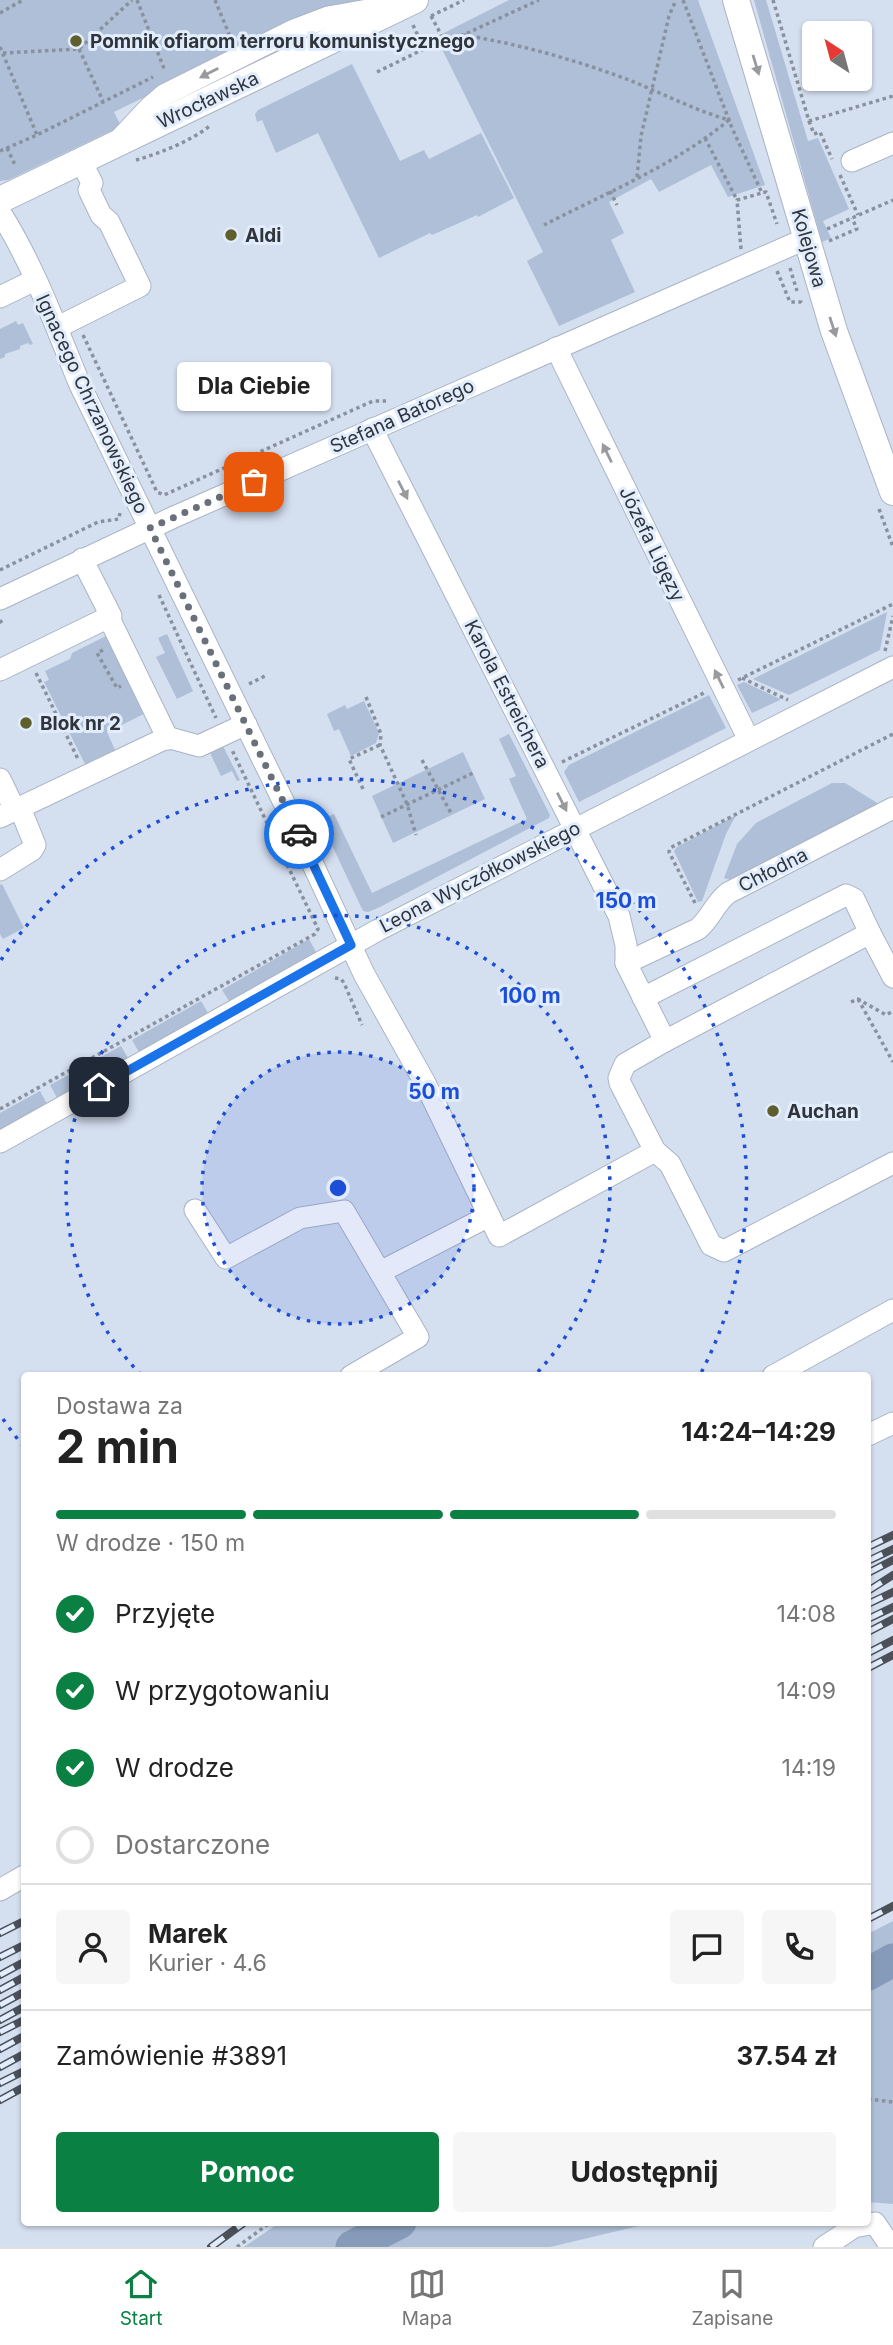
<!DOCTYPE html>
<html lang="pl">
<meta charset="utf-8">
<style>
:root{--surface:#fff;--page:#f6f6f6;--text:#222;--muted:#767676;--line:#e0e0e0;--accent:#0b8043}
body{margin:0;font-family:Inter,sans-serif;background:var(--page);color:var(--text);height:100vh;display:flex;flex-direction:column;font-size:26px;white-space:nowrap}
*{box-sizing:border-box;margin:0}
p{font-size:23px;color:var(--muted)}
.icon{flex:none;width:38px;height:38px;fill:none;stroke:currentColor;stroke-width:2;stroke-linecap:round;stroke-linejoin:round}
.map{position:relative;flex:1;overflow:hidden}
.panel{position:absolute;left:21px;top:1372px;width:850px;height:854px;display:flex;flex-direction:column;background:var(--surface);border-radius:7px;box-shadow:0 2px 5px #0004}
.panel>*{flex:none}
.needle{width:46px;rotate:324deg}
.tools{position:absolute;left:802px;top:21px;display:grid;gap:14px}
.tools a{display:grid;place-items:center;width:70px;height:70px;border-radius:7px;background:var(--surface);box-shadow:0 2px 5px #0004;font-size:35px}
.pin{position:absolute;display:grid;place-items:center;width:60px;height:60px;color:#fff;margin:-30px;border-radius:14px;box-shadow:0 4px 10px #0006}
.courier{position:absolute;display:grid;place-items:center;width:70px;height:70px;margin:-35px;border:5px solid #1a73e8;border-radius:50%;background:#fff;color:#222;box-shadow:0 2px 9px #0007}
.bubble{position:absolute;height:49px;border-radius:7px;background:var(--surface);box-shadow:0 2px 5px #0004;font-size:23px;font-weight:700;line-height:49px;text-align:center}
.head em{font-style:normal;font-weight:700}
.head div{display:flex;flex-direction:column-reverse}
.head{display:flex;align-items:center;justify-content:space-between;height:119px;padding:0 35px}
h1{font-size:46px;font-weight:700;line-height:52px}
.bar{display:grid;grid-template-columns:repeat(4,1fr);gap:10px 7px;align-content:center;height:84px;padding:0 35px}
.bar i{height:9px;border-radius:5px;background:var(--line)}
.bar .current{background:var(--accent)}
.bar p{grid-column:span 4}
.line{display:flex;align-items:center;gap:18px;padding:0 35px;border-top:2px solid var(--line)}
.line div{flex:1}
.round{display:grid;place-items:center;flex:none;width:74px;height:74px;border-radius:7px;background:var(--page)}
ol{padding:0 35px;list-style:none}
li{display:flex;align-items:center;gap:21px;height:77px}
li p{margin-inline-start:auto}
li .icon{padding:7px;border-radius:50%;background:var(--accent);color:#fff;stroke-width:4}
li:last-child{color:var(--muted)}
li i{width:38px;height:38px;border:4px solid var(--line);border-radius:50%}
.cta{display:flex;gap:14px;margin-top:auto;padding:14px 35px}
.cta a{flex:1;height:80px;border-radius:7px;background:var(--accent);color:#fff;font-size:28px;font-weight:700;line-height:80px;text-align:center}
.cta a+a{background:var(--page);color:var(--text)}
.tabs{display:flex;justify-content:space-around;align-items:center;height:98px;border-top:2px solid var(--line);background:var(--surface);font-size:19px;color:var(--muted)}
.tabs a{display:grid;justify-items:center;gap:4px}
.tabs .current{color:var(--accent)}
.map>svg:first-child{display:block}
.green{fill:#aebfd7}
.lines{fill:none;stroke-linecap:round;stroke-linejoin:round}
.river{stroke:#869bb9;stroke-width:33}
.minor-casing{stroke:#a9b4c4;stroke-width:23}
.major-casing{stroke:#a9b4c4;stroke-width:28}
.path{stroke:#89919e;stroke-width:3.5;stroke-dasharray:3.5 3.5;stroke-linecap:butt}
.minor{stroke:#fff;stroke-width:21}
.major{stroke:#fff;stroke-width:26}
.rail-casing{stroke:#4b5059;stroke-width:8}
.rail{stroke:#e1edfd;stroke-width:5;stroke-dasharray:16;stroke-linecap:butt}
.oneway{fill:#989a9d}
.done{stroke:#69707a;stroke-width:7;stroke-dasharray:0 12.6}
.route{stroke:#1a73e8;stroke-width:9}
.ring{fill:none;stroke:#1d4ed8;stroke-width:3.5;stroke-dasharray:3.5 7}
.poi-dot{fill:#5e5f2c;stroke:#e1edfd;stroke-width:2.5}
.labels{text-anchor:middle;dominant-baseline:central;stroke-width:6;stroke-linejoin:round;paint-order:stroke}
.poi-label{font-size:19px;font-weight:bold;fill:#30343b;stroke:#e1edfd;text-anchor:start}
.street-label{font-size:19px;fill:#30343b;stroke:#e1edfd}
.centre{fill:#1d4ed8;stroke:#e1edfd;stroke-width:3.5}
.ring-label{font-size:21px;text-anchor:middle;font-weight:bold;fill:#1d4ed8;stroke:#e1edfd;stroke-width:6;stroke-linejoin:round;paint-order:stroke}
</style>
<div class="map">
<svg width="893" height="2247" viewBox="0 0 893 2247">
<rect width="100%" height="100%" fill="#d4dff0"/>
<g class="green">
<path d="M0,0H372L266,38L118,110L114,112L120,124L119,127L8,180L0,181Z"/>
<path d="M509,0H698L765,185L728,197L711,165L659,192L651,179L609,202L624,233L611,240L635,292L559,326L527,261L543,252L436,37Z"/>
<path d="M754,0H766L808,141L818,138L849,209L823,221L831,238L822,242Z"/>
<path d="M352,64L400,161L424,150L429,159L481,133L514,198L478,217L477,215L432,235L430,233L379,258L318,133L276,153L262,120L257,122L255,114L258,110Z"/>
<path d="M16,321L18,325L23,323L33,344L30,345L28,343L20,346V349L5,354V357L0,359V329Z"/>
<path d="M887,612L880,650L789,695L753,679Z"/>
<path d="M110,634L146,713L107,732L115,750L85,764L44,682L49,680L45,671L70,659L72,653Z"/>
<path d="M167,634L193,691L177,699L156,657L165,653L158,638Z"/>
<path d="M744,682L780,699V700L752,713L737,685Z"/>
<path d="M709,695L726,728L579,802L564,772L569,765Z"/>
<path d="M364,701L379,733L376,743L351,756L339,729L334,731L327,714L345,705L347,709Z"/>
<path d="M509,734L550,815L549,818L380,907L368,912L363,911L320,820L334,814L372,893L527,819L509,779L516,776L499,739Z"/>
<path d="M222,744L240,780L237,781L232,771L221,776L211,755V750Z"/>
<path d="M463,752L485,799L393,843L372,796Z"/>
<path d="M832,783H845L882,806L734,881L724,878L737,844L756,823Z"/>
<path d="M736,815L726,834L702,901L698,902L674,851L677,847Z"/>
<path d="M2,884L24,928L3,939L0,934V885Z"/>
<path d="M309,939L316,952L229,1001L222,990Z"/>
<path d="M201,1001L208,1013L139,1052L132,1040Z"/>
<path d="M121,1046L128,1058L57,1098L50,1085Z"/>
<path d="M40,1091L47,1104L0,1130V1113Z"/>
<path d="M893,1921V2204L868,2202V1934Z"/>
<path d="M279,2223V2222L651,2223L550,2247H244Z"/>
</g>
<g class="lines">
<g class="river">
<path d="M868,1974L893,1960"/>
<path d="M352,2247L400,2222"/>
</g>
<defs>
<g id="minor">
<path d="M120,139L150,107L164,95L294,30L328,17L391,6"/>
<path d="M852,161L893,143"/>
<path d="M0,212C34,266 56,327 80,385L288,811L364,974L425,1083L499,1236L655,1151L620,1083L619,1078L625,1064L665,1041L870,933L893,977"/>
<path d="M0,297L35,280"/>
<path d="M58,327L140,286L109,222L101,215L89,190L92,183L81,161"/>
<path d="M556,348L749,740"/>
<path d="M372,429L619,916L626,945V963L665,1041"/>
<path d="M82,559L111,616L110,620"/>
<path d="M0,599L174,517L805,239"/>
<path d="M0,670L107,618L110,620L168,739"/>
<path d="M0,779L15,810"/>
<path d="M0,817L162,740L170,738L199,746L246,724"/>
<path d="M0,870L32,850L35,845L20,808"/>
<path d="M626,963L698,929C711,918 715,903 728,893L893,808"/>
<path d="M643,998L846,895L854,899L870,933"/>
<path d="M0,1142L378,930L893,667"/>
<path d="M655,1151L670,1164L711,1245L724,1251L893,1163"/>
<path d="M195,1210L226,1258L300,1218L344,1211L418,1337L351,1376"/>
<path d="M380,1272L489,1216"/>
<path d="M773,1376L893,1310"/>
<path d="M868,1435L893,1423"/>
<path d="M0,1890L24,1876"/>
<path d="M824,2247L854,2227L875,2223L891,2247"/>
</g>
<g id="major">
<path d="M736,0L834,331L893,492"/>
<path d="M0,200L415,0"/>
</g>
</defs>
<use href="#minor" class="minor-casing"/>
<use href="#major" class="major-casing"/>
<g class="path">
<path d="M137,0L165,71"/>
<path d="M215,0L231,39"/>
<path d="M683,0L732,128L762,193L766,192L777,224"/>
<path d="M773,0L809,121L893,96"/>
<path d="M0,13L23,0"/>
<path d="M431,16L464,0"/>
<path d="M431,16L445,42"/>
<path d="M413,25L424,49"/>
<path d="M463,35C519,44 576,60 629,80C662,93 694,110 729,120C675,165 606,193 544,225"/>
<path d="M0,47L37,135"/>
<path d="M79,49L103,101"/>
<path d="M3,53L79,49L132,0"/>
<path d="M377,72L424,49L463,35L539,0"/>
<path d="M809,121L814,134L820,132L832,159"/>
<path d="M705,138L737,200"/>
<path d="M7,148L16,167"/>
<path d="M0,151L37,135L153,77"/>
<path d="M136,160C161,153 191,141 211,125"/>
<path d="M840,175L858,215"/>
<path d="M637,177L641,136L669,16L676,0"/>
<path d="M610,191L617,205"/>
<path d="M827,229L893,200"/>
<path d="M829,241L857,229L852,218"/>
<path d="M741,249L737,200L762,193"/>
<path d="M790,268L797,291"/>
<path d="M777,271L790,302H801L803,305"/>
<path d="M83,335L157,492L164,495L373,401H386"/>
<path d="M879,509L893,547"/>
<path d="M0,570L98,522L119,519L120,512"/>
<path d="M159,595L216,718"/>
<path d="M0,620L3,626"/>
<path d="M103,650L97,653L117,688L121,686"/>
<path d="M885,651L893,616"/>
<path d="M36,673L79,761"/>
<path d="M742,678L788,700"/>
<path d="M738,680L893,604"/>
<path d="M249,684L267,675"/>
<path d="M366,697L381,734L380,745L407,804L416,835"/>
<path d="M422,760L452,815"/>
<path d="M562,762L706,692"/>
<path d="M363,789L349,759L380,745"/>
<path d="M381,817L473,773"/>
<path d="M695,903L669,852L670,848L893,734"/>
<path d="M335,978L341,979L344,983L362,1025"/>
<path d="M858,999L893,1062"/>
<path d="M851,1002L858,999L886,1015L893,1011"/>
<path d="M0,1109L315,934L318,929L232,750"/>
<path d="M868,2099L893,2102"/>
<path d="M237,2247L271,2222"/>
</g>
<use href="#minor" class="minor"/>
<use href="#major" class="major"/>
<defs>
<g id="rail">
<path d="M868,1547L893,1535"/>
<path d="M868,1561L893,1549"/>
<path d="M868,1573L893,1560"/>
<path d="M868,1591L893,1575"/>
<path d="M868,1604L893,1592"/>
<path d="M868,1619L893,1607"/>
<path d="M868,1632L893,1619"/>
<path d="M868,1653L893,1640"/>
<path d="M868,1668L893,1655"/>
<path d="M868,1919L893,1906"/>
<path d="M0,1933L24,1921"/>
<path d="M0,1957L24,1945"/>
<path d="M0,1975L24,1962"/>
<path d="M0,1990L24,1977"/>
<path d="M0,2005L24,1992"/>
<path d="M0,2020L24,2007"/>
<path d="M0,2032L24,2020"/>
<path d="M0,2049L24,2036"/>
<path d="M0,2067L24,2054"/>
<path d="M0,2083L24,2071"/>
<path d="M0,2100L24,2087"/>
<path d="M211,2247L245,2222"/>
</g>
</defs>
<use href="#rail" class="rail-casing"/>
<use href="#rail" class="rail"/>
</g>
<defs><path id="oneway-solid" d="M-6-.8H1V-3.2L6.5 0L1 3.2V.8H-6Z" transform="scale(1.75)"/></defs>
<g class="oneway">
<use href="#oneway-solid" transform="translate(756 65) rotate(73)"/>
<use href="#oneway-solid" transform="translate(209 73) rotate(153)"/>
<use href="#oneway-solid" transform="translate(833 327) rotate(72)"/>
<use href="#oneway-solid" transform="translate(607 453) rotate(-116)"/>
<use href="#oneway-solid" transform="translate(403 490) rotate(63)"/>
<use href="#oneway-solid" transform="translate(719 679) rotate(-116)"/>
<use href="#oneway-solid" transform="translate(562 802) rotate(63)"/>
</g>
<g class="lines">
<path class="done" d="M254,482L150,528L299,834"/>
<path class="route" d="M99,1087L351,945L299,834"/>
</g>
<circle cx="338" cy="1188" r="136" fill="#1d4ed8" fill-opacity=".12"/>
<g class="ring">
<circle cx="338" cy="1188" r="136"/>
<path d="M141 1375A272 272 0 1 1 535 1375"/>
<path d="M24 1447A407 407 0 0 1 1 1416M1 960A407 407 0 0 1 701 1373"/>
</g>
<g class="poi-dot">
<circle cx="76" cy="41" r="7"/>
<circle cx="231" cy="235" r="7"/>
<circle cx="26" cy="723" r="7"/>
<circle cx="773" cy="1111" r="7"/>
</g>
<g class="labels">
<g class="poi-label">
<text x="90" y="41">Pomnik ofiarom terroru komunistycznego</text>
<text x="245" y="235">Aldi</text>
<text x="40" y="723">Blok nr 2</text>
<text x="787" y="1111">Auchan</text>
</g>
<g class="street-label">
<text transform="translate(208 100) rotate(-25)">Wrocławska</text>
<text transform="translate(809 248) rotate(74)">Kolejowa</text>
<text transform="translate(92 404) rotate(65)">Ignacego Chrzanowskiego</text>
<text transform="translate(402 416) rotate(-24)">Stefana Batorego</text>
<text transform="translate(652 544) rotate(64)">Józefa Ligęzy</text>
<text transform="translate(507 694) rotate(63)">Karola Estreichera</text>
<text transform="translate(773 870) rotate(-27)">Chłodna</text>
<text transform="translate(480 877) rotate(-27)">Leona Wyczółkowskiego</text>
</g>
</g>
<circle cx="338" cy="1188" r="10" class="centre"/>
<g class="ring-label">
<text x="626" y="908">150 m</text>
<text x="530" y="1003">100 m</text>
<text x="434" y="1099">50 m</text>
</g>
</svg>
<div class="tools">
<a><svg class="needle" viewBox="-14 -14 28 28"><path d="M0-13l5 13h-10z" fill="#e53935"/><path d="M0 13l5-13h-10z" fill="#767676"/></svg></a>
</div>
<div class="pin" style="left:254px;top:482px;background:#ea580c"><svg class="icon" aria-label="bag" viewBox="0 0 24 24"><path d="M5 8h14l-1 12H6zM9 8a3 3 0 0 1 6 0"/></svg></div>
<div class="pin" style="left:99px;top:1087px;background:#1f2937"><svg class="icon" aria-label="home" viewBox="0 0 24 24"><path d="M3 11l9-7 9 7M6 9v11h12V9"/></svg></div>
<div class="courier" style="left:299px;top:834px"><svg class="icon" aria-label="car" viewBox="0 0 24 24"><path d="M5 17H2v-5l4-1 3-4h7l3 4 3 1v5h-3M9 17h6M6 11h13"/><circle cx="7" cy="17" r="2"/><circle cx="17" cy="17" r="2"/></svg></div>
<div class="bubble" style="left:177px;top:362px;width:154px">Dla Ciebie</div>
<section class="panel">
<div class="head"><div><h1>2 min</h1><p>Dostawa za</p></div><em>14:24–14:29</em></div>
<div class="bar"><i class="current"></i><i class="current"></i><i class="current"></i><i></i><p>W drodze · 150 m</p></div>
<ol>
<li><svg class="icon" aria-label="check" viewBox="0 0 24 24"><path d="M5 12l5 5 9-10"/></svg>Przyjęte<p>14:08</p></li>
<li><svg class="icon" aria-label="check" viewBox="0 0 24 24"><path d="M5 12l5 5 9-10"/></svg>W przygotowaniu<p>14:09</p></li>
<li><svg class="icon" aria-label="check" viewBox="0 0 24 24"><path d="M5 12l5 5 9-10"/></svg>W drodze<p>14:19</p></li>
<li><i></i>Dostarczone</li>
</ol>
<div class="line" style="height:126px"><a class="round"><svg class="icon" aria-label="person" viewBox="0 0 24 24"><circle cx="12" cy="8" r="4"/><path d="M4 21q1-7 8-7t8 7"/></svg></a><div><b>Marek</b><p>Kurier · 4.6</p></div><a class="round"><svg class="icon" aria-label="chat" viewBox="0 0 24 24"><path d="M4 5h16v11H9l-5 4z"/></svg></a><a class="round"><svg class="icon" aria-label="phone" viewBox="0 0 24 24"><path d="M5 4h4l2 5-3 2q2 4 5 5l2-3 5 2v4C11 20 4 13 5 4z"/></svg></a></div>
<div class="line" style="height:91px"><div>Zamówienie #3891</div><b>37.54 zł</b></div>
<div class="cta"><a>Pomoc</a><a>Udostępnij</a></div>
</section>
</div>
<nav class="tabs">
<a class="current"><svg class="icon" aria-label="home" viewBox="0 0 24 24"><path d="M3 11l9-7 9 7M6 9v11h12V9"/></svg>Start</a>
<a><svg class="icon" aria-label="map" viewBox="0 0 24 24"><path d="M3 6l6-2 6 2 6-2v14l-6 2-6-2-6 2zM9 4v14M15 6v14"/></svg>Mapa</a>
<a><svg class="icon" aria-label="saved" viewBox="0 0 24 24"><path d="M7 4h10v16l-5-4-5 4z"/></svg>Zapisane</a>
</nav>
